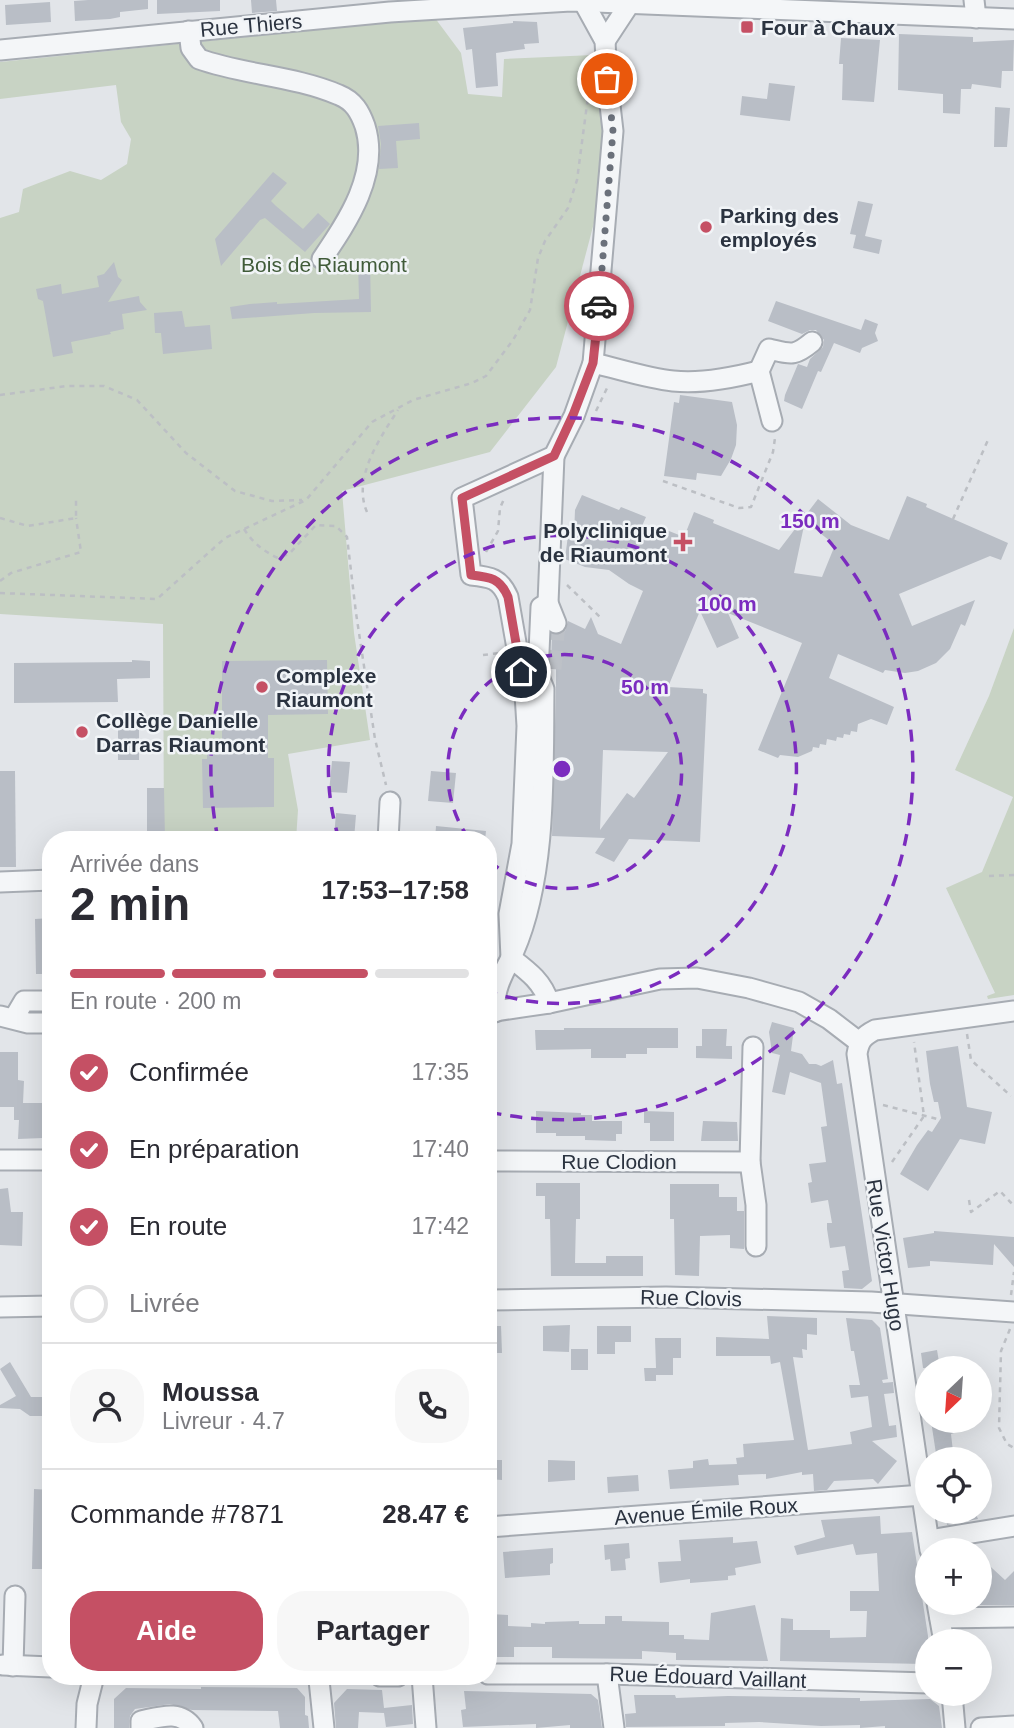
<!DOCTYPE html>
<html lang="fr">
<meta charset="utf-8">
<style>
:root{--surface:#fff;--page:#f7f7f7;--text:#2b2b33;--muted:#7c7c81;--line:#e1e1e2;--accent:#c55064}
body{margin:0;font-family:Arial,sans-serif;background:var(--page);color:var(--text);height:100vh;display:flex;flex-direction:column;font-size:26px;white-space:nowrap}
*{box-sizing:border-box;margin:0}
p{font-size:23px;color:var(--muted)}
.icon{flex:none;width:38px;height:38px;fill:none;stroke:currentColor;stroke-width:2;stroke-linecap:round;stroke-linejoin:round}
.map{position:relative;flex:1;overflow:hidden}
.panel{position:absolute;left:42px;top:831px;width:455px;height:854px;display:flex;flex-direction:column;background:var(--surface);border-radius:28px;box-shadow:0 7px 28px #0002}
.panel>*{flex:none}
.needle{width:46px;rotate:205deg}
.tools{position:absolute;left:915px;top:1356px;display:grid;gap:14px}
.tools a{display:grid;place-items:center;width:77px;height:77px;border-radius:50%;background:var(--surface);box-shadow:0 7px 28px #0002;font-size:35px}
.pin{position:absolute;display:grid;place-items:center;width:60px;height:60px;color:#fff;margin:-30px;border:4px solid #fff;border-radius:50%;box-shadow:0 2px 7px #0007}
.courier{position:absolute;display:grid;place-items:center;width:70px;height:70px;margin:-35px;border:5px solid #c55064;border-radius:50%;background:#fff;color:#222;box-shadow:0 2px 9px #0007}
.head em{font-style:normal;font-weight:700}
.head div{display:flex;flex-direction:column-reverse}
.head{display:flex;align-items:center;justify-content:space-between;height:119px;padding:0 28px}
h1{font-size:46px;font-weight:700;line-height:52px}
.bar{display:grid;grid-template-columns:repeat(4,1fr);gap:10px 7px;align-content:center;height:84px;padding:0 28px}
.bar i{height:9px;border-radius:5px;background:var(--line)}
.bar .active{background:var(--accent)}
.bar p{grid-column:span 4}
.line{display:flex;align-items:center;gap:18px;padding:0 28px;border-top:2px solid var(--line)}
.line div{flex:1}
.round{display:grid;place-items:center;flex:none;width:74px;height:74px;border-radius:28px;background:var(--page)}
ol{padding:0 28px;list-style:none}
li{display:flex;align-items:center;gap:21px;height:77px}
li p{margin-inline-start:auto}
li .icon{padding:7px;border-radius:50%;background:var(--accent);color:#fff;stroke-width:4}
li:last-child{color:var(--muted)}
li i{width:38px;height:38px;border:4px solid var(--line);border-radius:50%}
.button{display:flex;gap:14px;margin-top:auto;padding:14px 28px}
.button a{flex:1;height:80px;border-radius:28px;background:var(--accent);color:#fff;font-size:28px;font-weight:700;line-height:80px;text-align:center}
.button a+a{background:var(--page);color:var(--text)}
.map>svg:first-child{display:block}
.green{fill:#c8d3c4}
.building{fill:#b9bec6;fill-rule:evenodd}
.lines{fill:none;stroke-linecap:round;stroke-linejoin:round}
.minor-tunnel{stroke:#bdc1c7;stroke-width:19;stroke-dasharray:19 10;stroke-linecap:butt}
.minor-casing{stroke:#a7acb3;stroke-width:23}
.path{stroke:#bcbfc4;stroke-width:2.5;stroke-dasharray:5 5;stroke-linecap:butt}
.minor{stroke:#f4f6f8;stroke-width:19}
.done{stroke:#6b717b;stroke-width:7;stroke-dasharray:0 12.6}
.route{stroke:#c55064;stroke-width:9}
.ring{fill:none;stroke:#7b2cbf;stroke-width:3.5;stroke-dasharray:12 9}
.poi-dot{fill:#c55064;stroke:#f1f4f7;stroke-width:2.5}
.labels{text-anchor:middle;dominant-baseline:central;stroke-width:5;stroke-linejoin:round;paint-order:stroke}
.street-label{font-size:21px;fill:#2b3340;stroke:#f1f4f7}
.poi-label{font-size:21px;font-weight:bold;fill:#2b3340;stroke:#f1f4f7;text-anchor:start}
.park-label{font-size:21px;fill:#405b39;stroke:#f1f4f7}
.centre{fill:#7b2cbf;stroke:#f1f4f7;stroke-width:3.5}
.ring-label{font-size:21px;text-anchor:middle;font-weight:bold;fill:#7b2cbf;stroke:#f1f4f7;stroke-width:5;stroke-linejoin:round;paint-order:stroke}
</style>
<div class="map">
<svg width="1014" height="1728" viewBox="0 0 1014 1728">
<rect width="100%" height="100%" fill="#e2e5e9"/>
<g class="green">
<path d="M435,18L461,53L468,94L502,97L504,59L593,55L603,129L595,219L556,367L490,452L342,491L354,633L370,740L288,754L298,810L296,840H164L163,624L0,614V218L19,212L23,189L70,171L101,180L127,164L131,139L121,122L116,85L0,99V62Z"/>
<path d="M1014,628V995L988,999L987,996L995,993L946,888L982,872L1013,797L955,770L989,696Z"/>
</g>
<g class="building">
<path d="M88,0H148V9L120,12V17L110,19L75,21L74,1Z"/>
<path d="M157,0H220V11L157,14Z"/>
<path d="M251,0H276L277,11L252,13Z"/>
<path d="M50,2L51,22L6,25L5,5Z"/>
<path d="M513,21L537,22L539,43L524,44L525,49L496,53L498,86L476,88L472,49L466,50L463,28L513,23Z"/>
<path d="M899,34L973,37V42L1014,40L1013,71H1002L1001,88L972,84L971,89H961L960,114L943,113V94L898,90Z"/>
<path d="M841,38L880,40L874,102L842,100L843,64H839Z"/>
<path d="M769,83L795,86L790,121L740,115L742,96L767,99Z"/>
<path d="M995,107L1010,108L1007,147H994Z"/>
<path d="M419,123L420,139L396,141L398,168L379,169L381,144L378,126Z"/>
<path d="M273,172L287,183L271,201L276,206L303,229L318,213L330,224L305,252L265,218L260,220L221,266L215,239Z"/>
<path d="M858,201L873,204L865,236L882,240L879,254L853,248L856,235L850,234Z"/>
<path d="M358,261H370L371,312L314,313L232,319L230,307L250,304L277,302V304L359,299Z"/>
<path d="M114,262L118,277L122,280L108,302L139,296L140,302L147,310L122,314L124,329L110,332L111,334L71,342L73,353L53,357L43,301L38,299L36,289L61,284L62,294L99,287L97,276L104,274Z"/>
<path d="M776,301L861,330L865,319L878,324L875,333L878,341L862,348L860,353L834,343L821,372L818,371L802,409L784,401L785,395L798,364L807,367L810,359L823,347L824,340L816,330H810L802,334L768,321Z"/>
<path d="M182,311L185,327L210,325L212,349L163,354L161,333H155L154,313Z"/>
<path d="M680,395L732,402L737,425L736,445L731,459L721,476L697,473L696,480L664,476L674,402L679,403Z"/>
<path d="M582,495L619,510L621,507L646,517L642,526L664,529L684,537L694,512L714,520L713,523L779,550L818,499L851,525L889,540L907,496L927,504L926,507L1008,543L1001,560L990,556L899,594L912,626L975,600L965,626L961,624L950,649L936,663L918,671L905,673L885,670L883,673L838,654L829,678L894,707L887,725L871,719L858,724L857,732L851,731L850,735L844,734L843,738L837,737L836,741L827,739L826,745L820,744L819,748L813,747L812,751L798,757L780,755L778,758L758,750L802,643L728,613L739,638L717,648L700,611L668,687L703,689V693L707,694L700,842L629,839L614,862L595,853L605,838L552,836L556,689V664L551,663L552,634L560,635L565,631L568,621L585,629L591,617L598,634L621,644L643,591L629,584L609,570L585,567L565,559L568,535L574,536L575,510ZM805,521L835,545L822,577L794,573ZM603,750L668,752L634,798L627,793L600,830Z"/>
<path d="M132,660L150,661V678L117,679L118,702L14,703V663L132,662Z"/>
<path d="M327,660L328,714L268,715V758H274V807L203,808L202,759H207V740H222V661Z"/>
<rect x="118" y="729" width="21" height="31"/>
<path d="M332,761L350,762L347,793L329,792Z"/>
<path d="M0,771H15L16,867H0Z"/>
<path d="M431,771L456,773L453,803L428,801Z"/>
<path d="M147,788H164L165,840H147Z"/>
<path d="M336,813L356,815L354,839L334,838Z"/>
<path d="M436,826L486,831L485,840H435Z"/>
<path d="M51,918V974H36L35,919Z"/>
<path d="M772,1022L794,1028L791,1051L802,1054L809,1064H816L821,1066L833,1060L837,1084L842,1083L872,1281L862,1289L844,1288L842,1271L849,1270L845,1246L830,1248L827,1229V1223H832L828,1200L811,1203L808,1183L812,1182L809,1164L826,1162L821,1127L827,1126L821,1083L790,1072L785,1095L772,1092L780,1055L772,1053L769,1032Z"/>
<path d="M564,1028H678V1048H647V1054H626V1058H591V1049L536,1050L535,1030H564Z"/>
<path d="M702,1029H727L726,1046H732V1059L696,1058V1046H702Z"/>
<path d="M958,1046L967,1107L992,1112L985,1144L960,1139L928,1191L900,1174L917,1145L928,1130L932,1132L941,1118L938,1102H934L930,1084L926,1051Z"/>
<path d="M0,1052H18V1080L24,1081L23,1103H48V1120H43V1138L18,1139L19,1120H14V1107H0Z"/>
<path d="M536,1111L581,1113V1115H592V1121H622V1134H616V1141L585,1140V1136H556V1133H536Z"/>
<path d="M644,1111L674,1112V1141H650V1123H644Z"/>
<path d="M703,1121L737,1122L738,1141H701Z"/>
<path d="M536,1183H580V1219H576L575,1263H606V1256H643V1276H551L550,1219H545V1196H536Z"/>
<path d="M670,1184H719V1197H737V1211H744V1249L730,1248V1235L700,1236L699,1276L675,1275L674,1219H670Z"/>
<path d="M8,1188L11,1212H23L22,1246L0,1245V1189Z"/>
<path d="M934,1231L1014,1237V1267L994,1244L993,1265L930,1261V1266L908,1268L903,1238L934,1233Z"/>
<path d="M767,1316L817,1318V1335L807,1334V1350L802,1349L803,1358L793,1357L808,1450L852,1444L850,1432L872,1427L868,1396L851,1398L849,1385H860L854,1351H851L846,1318L872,1320L880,1328L888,1379L882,1380L883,1383L893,1382L894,1393L884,1394L889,1426L896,1425L897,1437L872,1441L897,1461L878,1484L873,1479L834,1481L827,1490L814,1491L813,1474L802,1475V1472L766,1479V1474L738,1475L739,1485L670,1489L668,1470L693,1468V1461L708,1459L709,1465L737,1464L736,1458L744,1457L743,1444L794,1440L780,1362L771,1364L770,1356H716V1337L769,1339Z"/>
<path d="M570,1325L569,1352L543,1351V1326Z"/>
<path d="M488,1326H501L502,1353H488Z"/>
<path d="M597,1326H631V1342H615V1354H597Z"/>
<path d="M655,1338H681V1358H673V1375H656V1381H645L644,1368H656Z"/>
<rect x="571" y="1349" width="17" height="21"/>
<path d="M937,1350L940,1368H923L921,1353Z"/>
<path d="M10,1362L31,1397H51V1412L45,1416H30L20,1409L0,1408V1405L16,1396L0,1369Z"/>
<path d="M931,1421H952L954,1433L951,1434L954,1460H937Z"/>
<path d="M488,1460H502V1480L488,1479Z"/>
<path d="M548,1460L575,1461V1480L548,1482Z"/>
<path d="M638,1475L639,1491L608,1493L607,1477Z"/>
<path d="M34,1489L51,1490V1569H32Z"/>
<path d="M945,1512H975L978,1519L947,1525Z"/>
<path d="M880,1516L881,1534L912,1532L928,1636V1661L924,1664L780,1661L781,1618L793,1619V1630H830V1638L866,1637L867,1611H850V1591H879L877,1553L856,1555L853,1544L797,1555L794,1546L825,1537L821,1520Z"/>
<path d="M733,1537V1543L757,1541L761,1563L735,1568L736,1575L728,1576V1580L690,1583V1579L660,1583L658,1562L681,1561L679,1540Z"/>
<path d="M629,1543L630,1558L625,1559L626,1570L611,1571L610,1559L605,1560L604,1545Z"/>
<path d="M553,1548V1563L550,1564V1575L505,1578L503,1552Z"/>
<path d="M980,1557L1005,1580L1014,1571V1605H980Z"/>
<path d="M755,1605L768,1661L676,1660V1653L642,1651V1659L552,1658V1647H514V1657H488L490,1614L508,1615V1626L531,1627V1623L545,1624V1622L579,1621V1624H605V1616H622V1621L669,1622V1635H684V1639L709,1640L711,1613Z"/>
<path d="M201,1687L297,1688L305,1697V1715L308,1716L309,1728H280L278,1711L192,1710L170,1704L135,1709L130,1716L129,1728H114V1699L126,1688L201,1689Z"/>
<path d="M347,1689L382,1690L384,1708L412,1705L413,1724L386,1727L384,1713L359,1712L358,1728H336L334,1703Z"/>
<path d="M464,1691L591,1694L598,1700L602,1728H570V1725L536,1728V1724L463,1727L461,1710L466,1709Z"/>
<path d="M634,1695H675L676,1698L728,1696L852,1698H860V1701L930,1699L939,1706L942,1728H885V1726L860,1728V1725L821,1726L759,1722L725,1723V1726L626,1727L625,1714L636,1713Z"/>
</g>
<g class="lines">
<path class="minor-tunnel" d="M552,669L556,623"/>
<defs>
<g id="minor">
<path d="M974,0L976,18"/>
<path d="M189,31L191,48L199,59C244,75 295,76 339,95C354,101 360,112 365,126C380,174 347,222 322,259"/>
<path d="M605,41L630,3"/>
<path d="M0,50L390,12L571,1L1014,19"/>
<path d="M593,363C620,369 646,378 673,381C701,384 732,378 759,371L772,421"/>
<path d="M759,371L769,349C791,354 794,357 812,342"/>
<path d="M554,456L548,603L556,623"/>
<path d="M388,840L390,802"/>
<path d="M0,882L51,880"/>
<path d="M514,951C547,875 543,771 544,689L538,674L541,607L548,603"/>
<path d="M511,958L509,914L522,844L527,726L525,694L508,597C500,578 490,577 471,575L462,498L554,456L574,416L593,363L613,131L607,79L605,41L583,1"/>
<path d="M488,1012L549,1003L660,979L697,978L749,988L799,1002L829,1019L859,1042"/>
<path d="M495,1012C493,992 502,975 511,958C528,971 543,982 549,1003"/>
<path d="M0,1016L28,1023H51"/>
<path d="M14,1018L24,1001H51"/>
<path d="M753,1047L750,1162L756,1205V1246"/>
<path d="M0,1160H51"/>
<path d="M488,1161L750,1162"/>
<path d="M488,1300L666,1297L871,1302L1014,1312"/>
<path d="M0,1307L51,1306"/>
<path d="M488,1527L923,1495"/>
<path d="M929,1540L1014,1526"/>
<path d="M930,1550L857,1054C859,1041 863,1036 875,1030L1014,1011"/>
<path d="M937,1603L944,1642"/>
<path d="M940,1618L1014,1617"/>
<path d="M3,1665L51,1667"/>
<path d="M13,1666L15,1596"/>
<path d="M488,1674H607L928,1683"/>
<path d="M607,1674L614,1728"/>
<path d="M380,1676H398"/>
<path d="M422,1676L426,1728"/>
<path d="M319,1680L324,1728"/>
<path d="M952,1694L955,1728"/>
<path d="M86,1728L87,1704L94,1676"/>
<path d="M141,1728V1721C160,1717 180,1709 193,1728"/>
<path d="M981,1728L1014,1726"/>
</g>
</defs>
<use href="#minor" class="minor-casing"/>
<g class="path">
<path d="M0,395L67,386H104L137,400L186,453L235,491L272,501L302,500"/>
<path d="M596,411L608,386"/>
<path d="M663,481L739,508L751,507L773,452L775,438"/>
<path d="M367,512C352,478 380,438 398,410"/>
<path d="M0,518L28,526L76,518V500"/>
<path d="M953,519L988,440"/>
<path d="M244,529C253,543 263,551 278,558L289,554L316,525L336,526L347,537L356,613L375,739L386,785"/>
<path d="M486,552L498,531L500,508L504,499"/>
<path d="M0,581L11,573L81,552L76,518"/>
<path d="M567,585L600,617"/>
<path d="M0,593L157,599L225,538L306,500L372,422L413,400L472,383L486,376L513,340L530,310L538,258L545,241L568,208L577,180L589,89"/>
<path d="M483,655L500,653"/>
<path d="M989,876L1014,875"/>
<path d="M967,1034L971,1060L1011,1096"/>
<path d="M883,1105L937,1119"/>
<path d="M892,1162L924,1116L914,1042"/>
<path d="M969,1200L971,1212L1000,1191L1014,1206"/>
<path d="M1011,1295L1014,1272"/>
<path d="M1010,1329L1001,1351L999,1428L1007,1444L1014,1448"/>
</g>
<use href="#minor" class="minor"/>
</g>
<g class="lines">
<path class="done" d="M599,306L613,131L607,79"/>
<path class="route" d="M521,672L508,597C500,578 490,577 471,575L462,498L554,456L573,415L593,363L599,306"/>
</g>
<g class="ring">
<path d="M469 839A117 117 0 1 1 488 860"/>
<path d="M339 839A234 234 0 1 1 490 992"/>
<path d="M218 839A351 351 0 1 1 489 1112"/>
</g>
<g class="poi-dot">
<rect x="740" y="20" width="14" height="14" rx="3.5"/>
<circle cx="706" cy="227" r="7"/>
<path d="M679.5 531.5h7v7h7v7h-7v7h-7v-7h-7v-7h7z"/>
<circle cx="262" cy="687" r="7"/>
<circle cx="82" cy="732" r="7"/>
</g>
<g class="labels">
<g class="street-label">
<text transform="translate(251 25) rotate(-5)">Rue Thiers</text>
<text x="619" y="1161">Rue Clodion</text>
<text transform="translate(886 1255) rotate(81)">Rue Victor Hugo</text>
<text transform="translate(691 1298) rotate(1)">Rue Clovis</text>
<text transform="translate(706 1511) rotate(-4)">Avenue Émile Roux</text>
<text transform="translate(708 1677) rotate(2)">Rue Édouard Vaillant</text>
</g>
<g class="poi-label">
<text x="761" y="27">Four à Chaux</text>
<text x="720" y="215">Parking des<tspan x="720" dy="24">employés</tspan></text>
<text x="667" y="530" text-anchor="end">Polyclinique<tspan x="667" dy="24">de Riaumont</tspan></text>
<text x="276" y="675">Complexe<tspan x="276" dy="24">Riaumont</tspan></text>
<text x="96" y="720">Collège Danielle<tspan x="96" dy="24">Darras Riaumont</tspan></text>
</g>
<g class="park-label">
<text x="324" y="264">Bois de Riaumont</text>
</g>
</g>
<circle cx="562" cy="769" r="10" class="centre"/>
<g class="ring-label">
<text x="810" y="528">150 m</text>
<text x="727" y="611">100 m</text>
<text x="645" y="694">50 m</text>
</g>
</svg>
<div class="tools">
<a><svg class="needle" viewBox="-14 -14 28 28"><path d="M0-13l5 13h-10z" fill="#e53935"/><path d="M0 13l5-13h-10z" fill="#7c7c81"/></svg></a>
<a><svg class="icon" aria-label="locate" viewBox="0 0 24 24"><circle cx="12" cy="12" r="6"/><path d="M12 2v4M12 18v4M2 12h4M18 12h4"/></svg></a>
<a>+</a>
<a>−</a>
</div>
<div class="pin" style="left:607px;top:79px;background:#ea580c"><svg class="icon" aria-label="bag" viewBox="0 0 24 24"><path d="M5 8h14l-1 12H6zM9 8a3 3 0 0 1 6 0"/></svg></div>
<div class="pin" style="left:521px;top:672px;background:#1f2937"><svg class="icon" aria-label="home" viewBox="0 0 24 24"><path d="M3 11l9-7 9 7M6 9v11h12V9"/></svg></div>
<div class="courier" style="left:599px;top:306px"><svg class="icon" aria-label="car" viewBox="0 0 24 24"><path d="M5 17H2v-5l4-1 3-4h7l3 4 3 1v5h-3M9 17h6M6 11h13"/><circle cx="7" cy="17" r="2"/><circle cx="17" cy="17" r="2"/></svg></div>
<section class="panel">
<div class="head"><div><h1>2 min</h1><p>Arrivée dans</p></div><em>17:53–17:58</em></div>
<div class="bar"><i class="active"></i><i class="active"></i><i class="active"></i><i></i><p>En route · 200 m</p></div>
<ol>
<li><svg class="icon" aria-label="check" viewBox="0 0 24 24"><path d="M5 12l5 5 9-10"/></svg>Confirmée<p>17:35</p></li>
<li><svg class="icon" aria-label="check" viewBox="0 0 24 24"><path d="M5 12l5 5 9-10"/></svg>En préparation<p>17:40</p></li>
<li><svg class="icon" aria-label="check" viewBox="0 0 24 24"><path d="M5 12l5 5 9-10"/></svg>En route<p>17:42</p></li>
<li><i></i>Livrée</li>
</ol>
<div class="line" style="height:126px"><a class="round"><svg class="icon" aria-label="person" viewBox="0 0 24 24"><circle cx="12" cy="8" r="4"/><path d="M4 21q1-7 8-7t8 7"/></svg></a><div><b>Moussa</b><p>Livreur · 4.7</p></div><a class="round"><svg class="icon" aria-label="phone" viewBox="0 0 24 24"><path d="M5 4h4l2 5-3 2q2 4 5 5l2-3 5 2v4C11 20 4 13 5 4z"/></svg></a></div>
<div class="line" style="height:91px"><div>Commande #7871</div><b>28.47 €</b></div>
<div class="button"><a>Aide</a><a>Partager</a></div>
</section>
</div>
